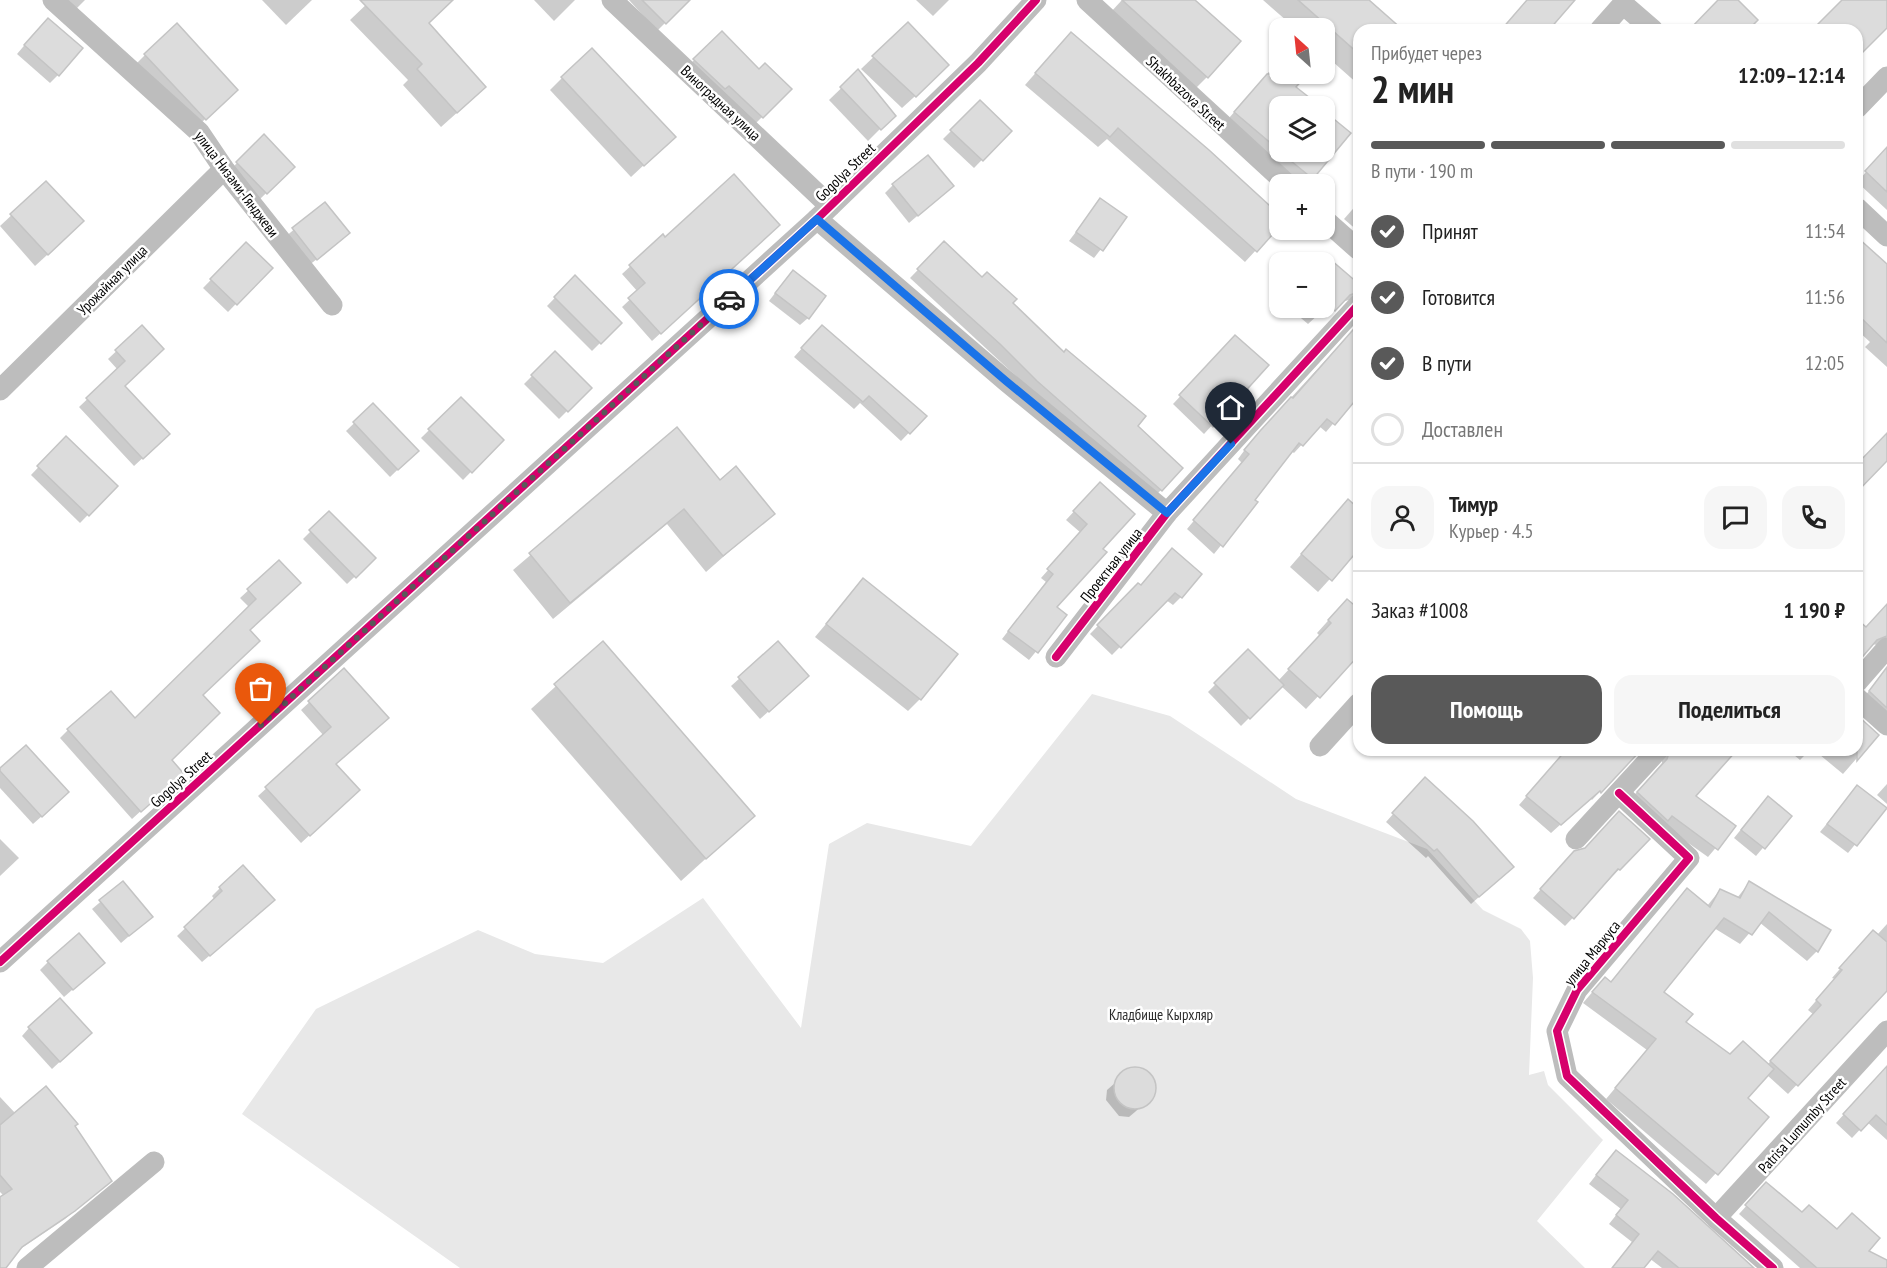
<!DOCTYPE html>
<html lang="ru">
<meta charset="utf-8">
<style>
:root{--surface:#fff;--page:#f6f6f6;--text:#222;--muted:#767676;--line:#e0e0e0;--accent:#595959}
body{margin:0;font-family:"PT Sans Narrow",sans-serif;background:var(--page);color:var(--text);height:100vh;display:flex;flex-direction:column;font-size:22px;white-space:nowrap}
*{box-sizing:border-box;margin:0}
p{font-size:20px;color:var(--muted)}
.icon{flex:none;width:33px;height:33px;fill:none;stroke:currentColor;stroke-width:2;stroke-linecap:round;stroke-linejoin:round}
.map{position:relative;flex:1;overflow:hidden}
.side{position:absolute;left:1353px;top:24px;width:510px;height:732px;display:flex;flex-direction:column;background:var(--surface);border-radius:18px;box-shadow:0 2px 4px #0004}
.side>*{flex:none}
.needle{width:39px;rotate:333deg}
.buttons{position:absolute;left:1269px;top:18px;display:grid;gap:12px}
.buttons a{display:grid;place-items:center;width:66px;height:66px;border-radius:12px;background:var(--surface);box-shadow:0 2px 4px #0004;font-size:30px}
.pin{position:absolute;display:grid;place-items:center;width:51px;height:51px;color:#fff;margin:-62px -26px;border-radius:50% 50% 50% 0;rotate:-45deg;box-shadow:0 0 6px #0007}
.pin .icon{rotate:45deg}
.courier{position:absolute;display:grid;place-items:center;width:60px;height:60px;margin:-30px;border:4px solid #1a73e8;border-radius:50%;background:#fff;color:#222;box-shadow:0 2px 8px #0007}
.head em{font-style:normal;font-weight:800}
.head div{display:flex;flex-direction:column-reverse}
.head{display:flex;align-items:center;justify-content:space-between;height:102px;padding:0 18px}
h1{font-size:39px;font-weight:800;line-height:45px}
.bar{display:grid;grid-template-columns:repeat(4,1fr);gap:9px 6px;align-content:center;height:72px;padding:0 18px}
.bar i{height:8px;border-radius:4px;background:var(--line)}
.bar .current{background:var(--accent)}
.bar p{grid-column:span 4}
.line{display:flex;align-items:center;gap:15px;padding:0 18px;border-top:2px solid var(--line)}
.line div{flex:1}
.round{display:grid;place-items:center;flex:none;width:63px;height:63px;border-radius:18px;background:var(--page)}
ol{padding:0 18px;list-style:none}
li{display:flex;align-items:center;gap:18px;height:66px}
li p{margin-inline-start:auto}
li .icon{padding:6px;border-radius:50%;background:var(--accent);color:#fff;stroke-width:4}
li:last-child{color:var(--muted)}
li i{width:33px;height:33px;border:3px solid var(--line);border-radius:50%}
.cta{display:flex;gap:12px;margin-top:auto;padding:12px 18px}
.cta a{flex:1;height:69px;border-radius:18px;background:var(--accent);color:#fff;font-size:24px;font-weight:800;line-height:69px;text-align:center}
.cta a+a{background:var(--page);color:var(--text)}
.map>svg:first-child{display:block}
.green{fill:#e8e8e8}
.shadow{fill:#0003}
.building{fill:#dcdcdc;stroke:#c4c4c4;stroke-width:1.5}
.lines{fill:none;stroke-linecap:round;stroke-linejoin:round}
.street{stroke:#bdbdbd;stroke-width:21}
.cycleway-casing{stroke:#fff;stroke-width:11}
.cycleway{stroke:#d6006c;stroke-width:8}
.done{stroke:#595959;stroke-width:6;stroke-dasharray:0 10.8}
.route{stroke:#1a73e8;stroke-width:8}
.labels{text-anchor:middle;dominant-baseline:central;stroke-width:5;stroke-linejoin:round;paint-order:stroke}
.street-label{font-size:15px;fill:#000;stroke:#fff}
.park-label{font-size:15px;fill:#2d2d2d;stroke:#fff}
</style>
<div class="map">
<svg width="1887" height="1268" viewBox="0 0 1887 1268">
<rect width="100%" height="100%" fill="#fff"/>
<path class="green" d="M1092,694L1170,716L1296,799L1427,849L1483,910L1521,929L1530,941L1533,978L1529,1075L1544,1071L1548,1085L1603,1140L1537,1221L1585,1268H460L242,1114L316,1009L478,930L535,954L603,963L703,898L801,1028L829,844L867,823L971,846Z"/>
<g class="shadow">
<path d="M61,0H85L73,12Z"/>
<path d="M262,0H312L286,25Z"/>
<path d="M371,0H451L427,23L469,102L441,127L403,85L408,80L350,20Z"/>
<path d="M534,0H575L554,21Z"/>
<path d="M629,0H688L657,31Z"/>
<path d="M916,0H949L933,16Z"/>
<path d="M1122,0H1193L1207,77L1195,89L1110,13Z"/>
<path d="M1263,0H1367L1400,30H1359V85L1324,54V28H1295Z"/>
<path d="M908,24L935,78L902,108L861,69Z"/>
<path d="M40,27L58,75L50,83L17,54Z"/>
<path d="M722,33L759,71L790,89L754,125L686,68Z"/>
<path d="M1060,45L1280,224L1245,262L1107,139L1098,147L1025,85Z"/>
<path d="M145,55L224,102L192,131L133,67Z"/>
<path d="M1280,59V74H1306L1294,87L1317,106H1280V152H1324L1349,134L1305,184H1293L1223,125Z"/>
<path d="M858,72L894,115L868,141L829,100Z"/>
<path d="M562,78L661,149L631,177L550,90Z"/>
<path d="M980,102L1010,131L974,168L943,139Z"/>
<path d="M264,136L293,167L258,201L229,171Z"/>
<path d="M1887,149V210L1857,182Z"/>
<path d="M46,183L70,234L35,266L0,226Z"/>
<path d="M893,185L952,186L909,223L885,193Z"/>
<path d="M1100,200L1125,218L1094,258L1069,241Z"/>
<path d="M1359,202V232L1344,219Z"/>
<path d="M325,204L340,241L308,266L285,237Z"/>
<path d="M770,233L652,341L622,307L638,292L622,274L662,237L665,239Z"/>
<path d="M1857,239L1887,272V367L1865,347L1870,342L1857,330Z"/>
<path d="M944,243L1011,304L1136,426L1161,490L1153,498L1059,416L910,278Z"/>
<path d="M246,244L271,268L228,312L203,288Z"/>
<path d="M1324,267L1359,286V304L1353,299L1341,302L1326,318L1320,313L1308,324L1289,308H1324Z"/>
<path d="M575,277L620,323L592,351L547,306Z"/>
<path d="M785,280L808,318L800,325L769,301Z"/>
<path d="M1359,324V393L1326,432L1319,426L1294,453L1291,451L1253,500L1256,502L1214,554L1187,529L1242,463L1238,459L1252,440Z"/>
<path d="M142,327L123,386L160,442L134,466L79,407L118,370L108,359Z"/>
<path d="M814,335L925,416L901,441L860,403L854,409L794,357Z"/>
<path d="M1228,345L1267,365L1204,434L1173,404Z"/>
<path d="M555,353L590,388L559,419L524,384Z"/>
<path d="M461,399L502,440L463,480L421,438Z"/>
<path d="M373,405L417,451L390,477L346,431Z"/>
<path d="M677,430L720,482L773,513L706,572L667,524L553,619L513,570Z"/>
<path d="M66,438L116,486L80,523L31,475Z"/>
<path d="M1092,492L1101,549L1055,607L1065,616L1029,660L1002,639L1046,582L1041,578L1081,533L1066,520Z"/>
<path d="M1359,511V547L1318,592L1290,567L1336,514Z"/>
<path d="M329,513L374,558L347,584L303,539Z"/>
<path d="M1165,558L1181,597L1173,605L1166,600L1112,655L1090,634L1138,585L1140,587Z"/>
<path d="M279,562L248,631L201,696L170,760L174,781L132,819L60,738L68,730L135,720L250,608L240,598Z"/>
<path d="M863,580L920,699L908,711L815,637Z"/>
<path d="M1359,611V653L1306,709L1281,686L1241,726L1208,692L1248,651L1278,681L1320,636L1317,633L1335,613Z"/>
<path d="M1857,621L1866,628L1887,622V647L1872,644L1857,660Z"/>
<path d="M603,643L753,816L681,881L531,709Z"/>
<path d="M778,644L799,684L760,719L731,686Z"/>
<path d="M1887,668V721L1861,701Z"/>
<path d="M344,670L335,765L350,798L301,843L258,796L324,736L301,710Z"/>
<path d="M1857,718L1877,735L1843,774L1814,750H1857Z"/>
<path d="M1579,750H1639L1592,800L1590,798L1551,833L1519,805L1557,762Z"/>
<path d="M1657,750H1732L1694,796L1734,826L1708,857L1629,801L1662,763V754Z"/>
<path d="M1788,750H1810L1800,760Z"/>
<path d="M0,770L60,800L33,824L0,788Z"/>
<path d="M1887,784V804L1877,795Z"/>
<path d="M1417,787L1504,875L1471,904L1428,856L1426,858L1386,822Z"/>
<path d="M1857,787L1885,808L1848,853L1820,832Z"/>
<path d="M1760,806L1790,816L1756,856L1734,838Z"/>
<path d="M0,839L19,858L0,876Z"/>
<path d="M1648,839L1565,926L1533,898L1566,861Z"/>
<path d="M123,883L143,924L121,943L92,909Z"/>
<path d="M1749,883L1817,951L1807,961L1759,922L1740,944L1714,928L1662,993L1684,1023L1730,1056L1767,1065L1814,1015L1808,1010L1835,979L1832,978L1865,940L1877,935L1887,924V989L1788,1094L1767,1075L1746,1098L1767,1117L1706,1184L1606,1099L1647,1050L1583,1003L1595,989L1610,983L1687,890L1707,906L1720,890L1737,898Z"/>
<path d="M220,888L265,908L202,962L177,936L215,900L212,896Z"/>
<path d="M48,962L95,970L64,997L40,970Z"/>
<path d="M29,1028L82,1041L52,1069L22,1036Z"/>
<path d="M1887,1067V1140L1867,1122L1852,1138L1836,1123Z"/>
<path d="M1132,1068H1142L1155,1084V1095L1129,1117L1119,1116L1106,1100L1107,1090Z"/>
<path d="M0,1097L16,1114L73,1126L102,1188L65,1219L16,1252L4,1268H0V1199L4,1196L0,1192Z"/>
<path d="M1608,1160L1750,1268H1662L1649,1258L1642,1268H1612L1632,1242L1609,1224L1621,1209L1589,1184Z"/>
<path d="M1759,1192L1867,1251L1873,1268H1800L1739,1214Z"/>
</g>
<g class="building">
<path d="M360,0H453L429,23L486,87L457,113L417,69L422,64Z"/>
<path d="M642,0H690L666,24Z"/>
<path d="M1122,0H1195L1241,41L1208,78Z"/>
<path d="M1298,0H1369L1403,30H1359V54Z"/>
<path d="M1527,0H1575L1549,30H1501Z"/>
<path d="M1718,0H1738L1758,20L1748,30H1689Z"/>
<path d="M1842,0H1887V28L1857,58V30H1812Z"/>
<path d="M48,18L83,48L59,76L24,45Z"/>
<path d="M908,22L949,65L916,97L872,56Z"/>
<path d="M177,23L238,90L206,120L144,54Z"/>
<path d="M722,31L759,69L765,63L792,89L763,118L729,86L725,89L693,59Z"/>
<path d="M1071,32L1209,150L1280,215V226L1257,252L1118,128L1110,137L1035,73Z"/>
<path d="M592,48L676,137L644,166L561,77Z"/>
<path d="M858,69L896,116L881,130L840,87Z"/>
<path d="M1267,74H1308L1296,87L1320,106H1280V151L1234,112Z"/>
<path d="M980,100L1012,131L983,161L950,130Z"/>
<path d="M1324,111L1351,133L1313,179L1280,152H1324Z"/>
<path d="M264,134L295,167L267,194L236,162Z"/>
<path d="M1887,147V192L1865,171Z"/>
<path d="M928,155L954,186L918,216L892,184Z"/>
<path d="M734,174L780,225L661,334L628,298L645,283L629,265L663,234L665,237Z"/>
<path d="M46,181L84,221L48,255L10,214Z"/>
<path d="M1100,198L1127,217L1103,251L1076,232Z"/>
<path d="M325,202L350,233L317,260L292,228Z"/>
<path d="M1857,237L1887,264V343L1857,314Z"/>
<path d="M944,241L982,277L987,272L1017,299L1013,303L1064,352L1066,349L1146,416L1138,426L1183,468L1162,491L1037,381L1000,344L917,269Z"/>
<path d="M246,242L273,268L237,305L210,279Z"/>
<path d="M1324,254L1359,284V292L1350,295L1335,311L1324,302Z"/>
<path d="M793,270L826,296L809,319L775,293Z"/>
<path d="M575,275L622,323L601,344L554,297Z"/>
<path d="M1359,323V396L1335,425L1327,419L1303,446L1299,443L1255,500L1258,502L1223,547L1193,520L1249,454L1244,450L1260,431L1291,397L1293,398Z"/>
<path d="M142,325L164,349L125,386L170,434L143,459L86,398L125,361L115,350Z"/>
<path d="M822,325L927,416L910,434L869,396L863,402L801,348Z"/>
<path d="M1235,335L1269,365L1213,427L1179,395Z"/>
<path d="M555,351L592,388L568,412L531,375Z"/>
<path d="M461,397L504,440L472,473L428,429Z"/>
<path d="M373,403L419,451L398,470L353,422Z"/>
<path d="M677,427L720,480L736,466L775,514L723,556L684,509L570,603L529,553Z"/>
<path d="M1887,433V461L1857,492V464Z"/>
<path d="M66,436L118,486L89,516L37,466Z"/>
<path d="M1100,482L1135,514L1103,549L1107,552L1057,607L1067,615L1038,653L1008,631L1053,574L1047,569L1087,524L1073,511Z"/>
<path d="M1348,499L1359,509V549L1332,581L1301,554Z"/>
<path d="M329,511L376,558L356,578L309,530Z"/>
<path d="M1172,548L1202,574L1182,598L1175,593L1121,648L1097,625L1138,583L1141,585Z"/>
<path d="M279,560L301,583L250,630L260,641L203,695L220,713L172,760L184,774L141,812L67,729L111,691L135,718L256,599L247,589Z"/>
<path d="M863,578L958,654L921,700L826,624Z"/>
<path d="M1347,599L1359,609V655L1320,698L1288,669L1331,623L1328,620Z"/>
<path d="M1887,604V636L1877,640L1858,662L1857,619L1866,627Z"/>
<path d="M603,641L755,816L706,859L554,684Z"/>
<path d="M778,641L809,676L769,712L738,677Z"/>
<path d="M1248,649L1284,685L1250,719L1214,683Z"/>
<path d="M1887,667V708L1869,691Z"/>
<path d="M344,668L389,718L336,764L360,790L310,836L265,787L331,727L308,701Z"/>
<path d="M1857,715L1879,735L1857,761Z"/>
<path d="M26,745L69,792L42,817L0,771V768Z"/>
<path d="M1566,750H1641L1601,793L1600,791L1561,825L1526,796Z"/>
<path d="M1670,750H1737L1696,796L1736,826L1718,850L1672,816L1668,821L1637,792L1667,759Z"/>
<path d="M1425,777L1473,821L1514,867L1479,897L1437,849L1434,851L1392,813Z"/>
<path d="M1857,785L1887,808L1857,846L1827,824Z"/>
<path d="M1768,796L1792,816L1765,849L1741,830Z"/>
<path d="M1619,811L1650,839L1620,870L1618,869L1574,919L1540,889L1574,851L1585,848Z"/>
<path d="M243,865L275,900L210,956L184,927L222,891L219,887Z"/>
<path d="M123,881L153,917L129,936L99,900Z"/>
<path d="M1749,881L1831,930L1818,952L1769,912L1752,935L1724,918L1664,992L1693,1014L1686,1022L1730,1054L1743,1041L1774,1069L1748,1098L1769,1117L1718,1175L1615,1088L1656,1039L1592,992L1605,977L1611,982L1687,888L1710,907L1720,889L1740,898Z"/>
<path d="M1873,930L1887,942V991L1798,1086L1770,1061L1821,1005L1816,1000L1842,970L1839,968Z"/>
<path d="M79,933L105,963L73,990L47,961Z"/>
<path d="M60,998L92,1033L60,1062L28,1027Z"/>
<path d="M1887,1066V1125L1876,1115L1861,1131L1843,1114Z"/>
<circle cx="1135" cy="1088" r="21"/>
<path d="M46,1086L78,1124L75,1126L112,1181L75,1211L22,1247L6,1268H0V1197L12,1189L0,1175V1125Z"/>
<path d="M1616,1150L1673,1194L1754,1268H1679L1658,1251L1644,1268H1612L1639,1234L1616,1215L1628,1200L1596,1175Z"/>
<path d="M1766,1182L1802,1212L1809,1205L1837,1229L1852,1213L1880,1238L1869,1251L1887,1260V1268H1817L1745,1205Z"/>
</g>
<g class="lines">
<g class="street">
<path d="M53,0L199,132L224,169L332,305"/>
<path d="M612,0L830,206"/>
<path d="M1087,0L1287,184"/>
<path d="M1600,30L1623,4L1653,30"/>
<path d="M1857,108L1887,77"/>
<path d="M1857,208L1887,236"/>
<path d="M817,219L1006,381L1167,513"/>
<path d="M1324,219L1359,250"/>
<path d="M0,390L224,169"/>
<path d="M1056,657L1167,513L1359,304"/>
<path d="M1857,682L1887,648"/>
<path d="M1857,698L1887,725"/>
<path d="M1320,746L1359,703"/>
<path d="M1619,793L1689,858L1577,990L1557,1031L1567,1076L1716,1218L1773,1268"/>
<path d="M1576,839L1658,750"/>
<path d="M0,962L817,219L978,63L1036,0"/>
<path d="M1716,1218L1887,1031"/>
<path d="M27,1268L154,1162"/>
</g>
<defs>
<g id="cycleway">
<path d="M1056,657L1167,513L1359,304"/>
<path d="M1619,793L1689,858L1577,990L1557,1031L1567,1076L1716,1218L1773,1268"/>
<path d="M0,962L817,219L978,63L1036,0"/>
</g>
</defs>
<use href="#cycleway" class="cycleway-casing"/>
<use href="#cycleway" class="cycleway"/>
</g>
<g class="lines">
<path class="done" d="M261,725L729,299"/>
<path class="route" d="M729,299L817,219L1006,381L1167,513L1231,444"/>
</g>
<g class="labels">
<g class="street-label">
<text transform="translate(1186 93) rotate(43)">Shakhbazova Street</text>
<text transform="translate(721 103) rotate(43)">Виноградная улица</text>
<text transform="translate(845 172) rotate(-44)">Gogolya Street</text>
<text transform="translate(237 184) rotate(53)">улица Низами-Гянджеви</text>
<text transform="translate(112 280) rotate(-45)">Урожайная улица</text>
<text transform="translate(1111 565) rotate(-52)">Проектная улица</text>
<text transform="translate(181 779) rotate(-42)">Gogolya Street</text>
<text transform="translate(1592 953) rotate(-51)">улица Маркуса</text>
<text transform="translate(1802 1125) rotate(-48)">Patrisa Lumumby Street</text>
</g>
<g class="park-label">
<text x="1161" y="1014">Кладбище Кырхляр</text>
</g>
</g>
</svg>
<div class="buttons">
<a><svg class="needle" viewBox="-14 -14 28 28"><path d="M0-13l5 13h-10z" fill="#e53935"/><path d="M0 13l5-13h-10z" fill="#767676"/></svg></a>
<a><svg class="icon" aria-label="layers" viewBox="0 0 24 24"><path d="M12 4l9 5-9 5-9-5zM3 14l9 5 9-5"/></svg></a>
<a>+</a>
<a>−</a>
</div>
<div class="pin" style="left:261px;top:725px;background:#ea580c"><svg class="icon" aria-label="bag" viewBox="0 0 24 24"><path d="M5 8h14l-1 12H6zM9 8a3 3 0 0 1 6 0"/></svg></div>
<div class="pin" style="left:1231px;top:444px;background:#1f2937"><svg class="icon" aria-label="home" viewBox="0 0 24 24"><path d="M3 11l9-7 9 7M6 9v11h12V9"/></svg></div>
<div class="courier" style="left:729px;top:299px"><svg class="icon" aria-label="car" viewBox="0 0 24 24"><path d="M5 17H2v-5l4-1 3-4h7l3 4 3 1v5h-3M9 17h6M6 11h13"/><circle cx="7" cy="17" r="2"/><circle cx="17" cy="17" r="2"/></svg></div>
<section class="side">
<div class="head"><div><h1>2 мин</h1><p>Прибудет через</p></div><em>12:09–12:14</em></div>
<div class="bar"><i class="current"></i><i class="current"></i><i class="current"></i><i></i><p>В пути · 190 m</p></div>
<ol>
<li><svg class="icon" aria-label="check" viewBox="0 0 24 24"><path d="M5 12l5 5 9-10"/></svg>Принят<p>11:54</p></li>
<li><svg class="icon" aria-label="check" viewBox="0 0 24 24"><path d="M5 12l5 5 9-10"/></svg>Готовится<p>11:56</p></li>
<li><svg class="icon" aria-label="check" viewBox="0 0 24 24"><path d="M5 12l5 5 9-10"/></svg>В пути<p>12:05</p></li>
<li><i></i>Доставлен</li>
</ol>
<div class="line" style="height:108px"><a class="round"><svg class="icon" aria-label="person" viewBox="0 0 24 24"><circle cx="12" cy="8" r="4"/><path d="M4 21q1-7 8-7t8 7"/></svg></a><div><b>Тимур</b><p>Курьер · 4.5</p></div><a class="round"><svg class="icon" aria-label="chat" viewBox="0 0 24 24"><path d="M4 5h16v11H9l-5 4z"/></svg></a><a class="round"><svg class="icon" aria-label="phone" viewBox="0 0 24 24"><path d="M5 4h4l2 5-3 2q2 4 5 5l2-3 5 2v4C11 20 4 13 5 4z"/></svg></a></div>
<div class="line" style="height:78px"><div>Заказ #1008</div><b>1 190 ₽</b></div>
<div class="cta"><a>Помощь</a><a>Поделиться</a></div>
</section>
</div>
